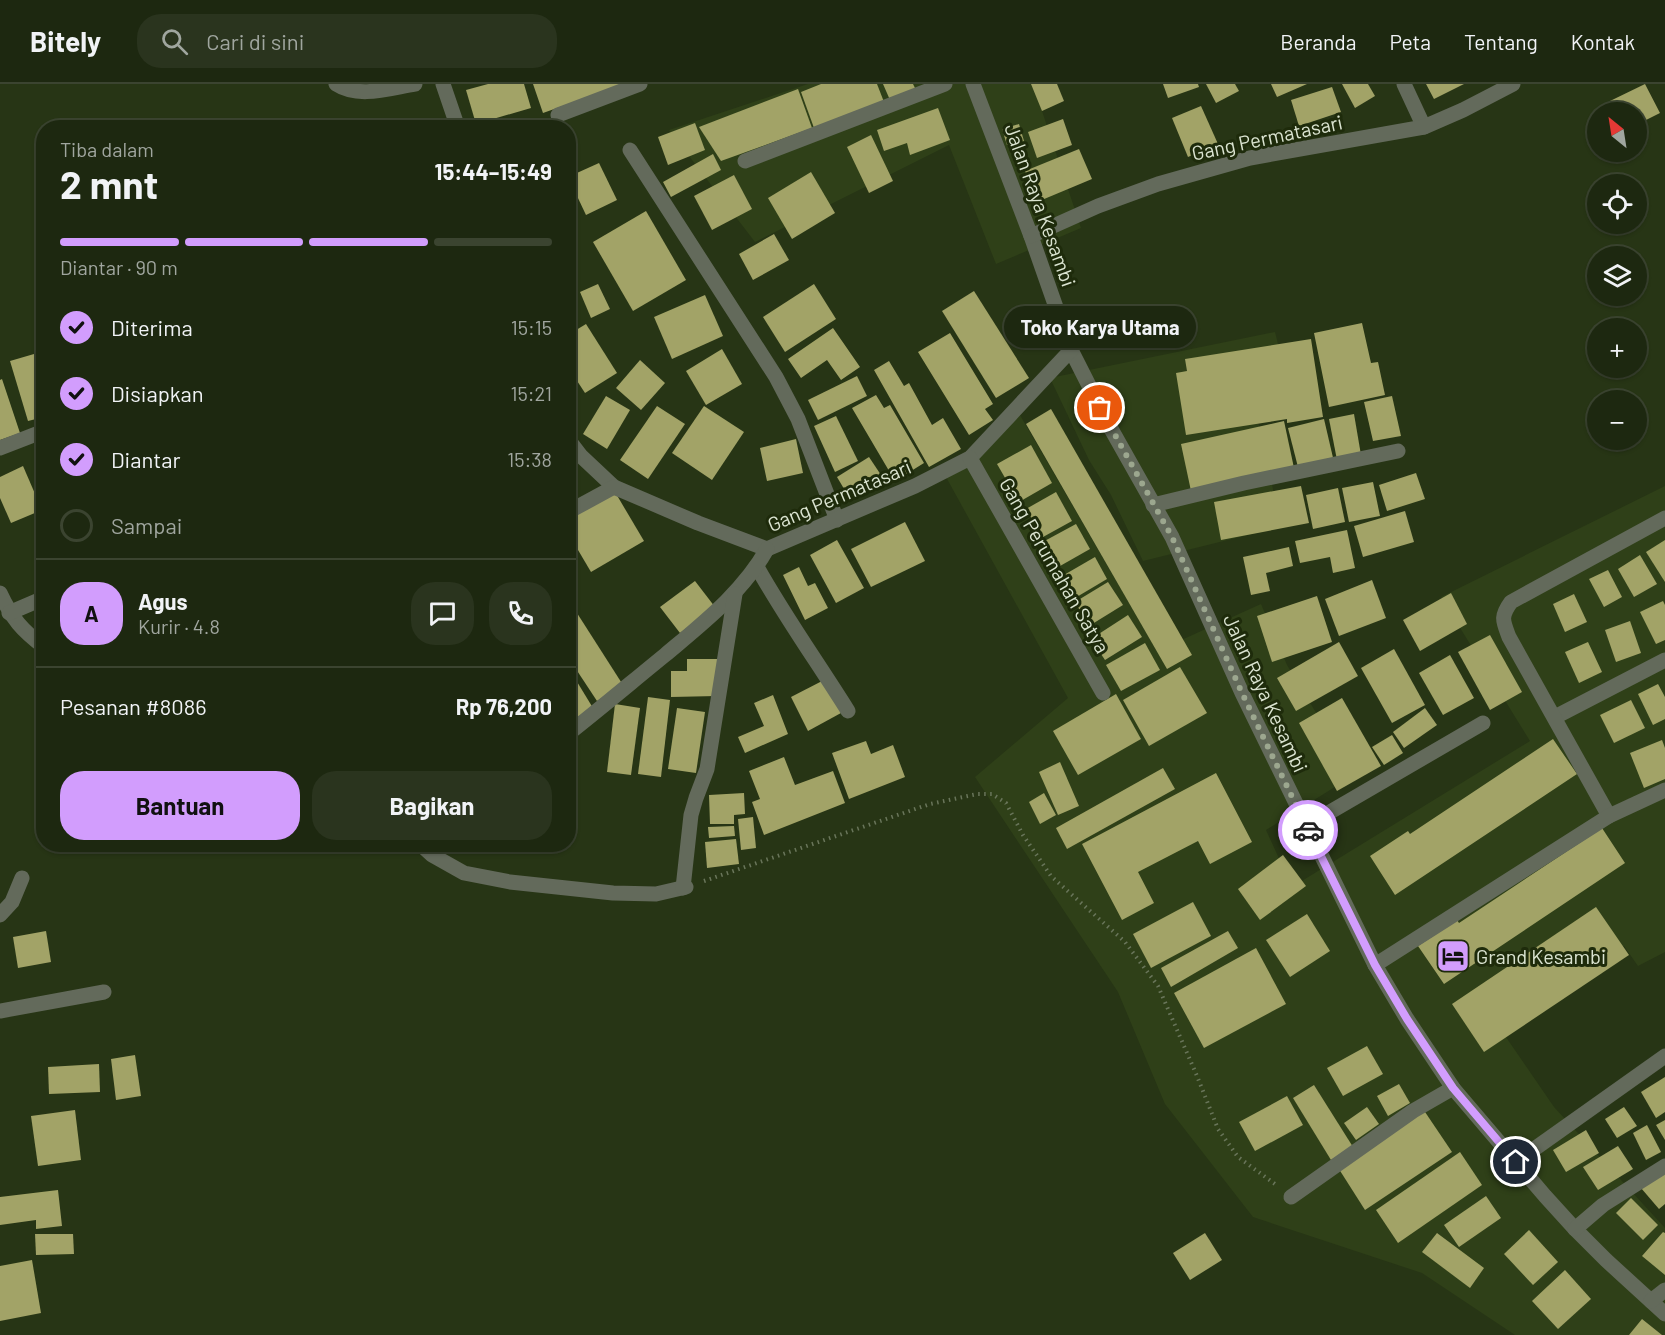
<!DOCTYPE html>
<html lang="id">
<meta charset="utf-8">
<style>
:root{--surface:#1d2810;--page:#2a341e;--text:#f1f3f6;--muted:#a0a69f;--line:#3b4430;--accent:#d29dfd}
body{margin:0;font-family:Barlow,sans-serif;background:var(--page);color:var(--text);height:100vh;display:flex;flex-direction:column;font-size:22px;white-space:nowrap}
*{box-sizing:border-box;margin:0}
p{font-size:20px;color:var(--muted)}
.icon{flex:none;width:33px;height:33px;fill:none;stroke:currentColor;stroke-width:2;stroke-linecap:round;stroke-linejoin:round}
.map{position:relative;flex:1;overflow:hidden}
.details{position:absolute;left:36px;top:36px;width:540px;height:732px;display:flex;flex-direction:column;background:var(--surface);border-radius:24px;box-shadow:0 2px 4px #0004,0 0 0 2px var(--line)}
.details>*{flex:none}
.needle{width:39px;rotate:330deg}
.controls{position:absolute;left:1587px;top:18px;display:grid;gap:12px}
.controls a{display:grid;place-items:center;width:60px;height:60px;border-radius:50%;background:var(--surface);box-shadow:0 2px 4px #0004,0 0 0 2px var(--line);font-size:30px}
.pin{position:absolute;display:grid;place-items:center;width:51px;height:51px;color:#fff;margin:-26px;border:3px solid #fff;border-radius:50%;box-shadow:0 2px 6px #0007}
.courier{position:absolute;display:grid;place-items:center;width:60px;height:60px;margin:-30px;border:4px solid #d29dfd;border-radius:50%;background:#fff;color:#222;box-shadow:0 2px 8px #0007}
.bubble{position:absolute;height:42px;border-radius:21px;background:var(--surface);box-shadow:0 2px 4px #0004,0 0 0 2px var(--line);font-size:20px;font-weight:700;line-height:42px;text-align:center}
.overview em{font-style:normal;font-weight:700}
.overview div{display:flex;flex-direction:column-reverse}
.overview{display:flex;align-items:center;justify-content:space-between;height:102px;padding:0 24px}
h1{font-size:39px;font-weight:700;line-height:45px}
.bar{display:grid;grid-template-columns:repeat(4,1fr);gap:9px 6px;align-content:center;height:72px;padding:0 24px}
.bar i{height:8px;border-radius:4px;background:var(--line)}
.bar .on{background:var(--accent)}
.bar p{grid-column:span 4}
.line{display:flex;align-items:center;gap:15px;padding:0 24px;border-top:2px solid var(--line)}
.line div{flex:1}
.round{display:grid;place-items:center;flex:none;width:63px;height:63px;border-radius:24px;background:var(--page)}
ol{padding:0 24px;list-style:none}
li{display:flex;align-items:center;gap:18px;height:66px}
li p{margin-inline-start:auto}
li .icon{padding:6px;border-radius:50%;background:var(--accent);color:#111;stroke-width:4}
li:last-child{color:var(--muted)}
li i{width:33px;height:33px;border:3px solid var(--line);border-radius:50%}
.cta{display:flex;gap:12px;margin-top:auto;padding:12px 24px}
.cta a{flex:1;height:69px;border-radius:24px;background:var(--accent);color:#111;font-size:24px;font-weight:700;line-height:69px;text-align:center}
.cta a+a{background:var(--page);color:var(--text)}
header{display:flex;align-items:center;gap:36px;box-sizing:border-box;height:84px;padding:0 30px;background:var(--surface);border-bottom:2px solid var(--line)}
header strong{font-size:28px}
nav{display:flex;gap:33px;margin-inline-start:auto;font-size:21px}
.search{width:420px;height:54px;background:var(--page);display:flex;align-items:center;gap:15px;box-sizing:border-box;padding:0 21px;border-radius:24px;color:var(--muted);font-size:22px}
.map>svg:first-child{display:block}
.built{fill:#2f4018}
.building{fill:#a2a367}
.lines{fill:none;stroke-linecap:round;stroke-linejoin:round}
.path{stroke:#69755a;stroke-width:4;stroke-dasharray:1.5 4.5;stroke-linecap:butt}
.minor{stroke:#636a5b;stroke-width:15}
.done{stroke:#9ca78f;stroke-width:6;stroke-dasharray:0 10.8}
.route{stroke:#d29dfd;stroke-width:8}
.labels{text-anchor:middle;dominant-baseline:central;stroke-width:6;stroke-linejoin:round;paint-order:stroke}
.street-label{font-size:20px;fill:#dbe4d1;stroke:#1e2b0b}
.poi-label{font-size:20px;fill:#dbe4d1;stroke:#1e2b0b;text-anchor:start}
</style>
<header>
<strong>Bitely</strong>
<div class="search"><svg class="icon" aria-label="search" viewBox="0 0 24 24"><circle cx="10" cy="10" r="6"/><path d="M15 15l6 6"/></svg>Cari di sini</div>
<nav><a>Beranda</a><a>Peta</a><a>Tentang</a><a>Kontak</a></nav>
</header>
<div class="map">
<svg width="1665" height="1251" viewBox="0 0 1665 1251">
<rect width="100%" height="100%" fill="#273515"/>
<g class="built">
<path d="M808,0H1033L1081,144L996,180L949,61L755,158L669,46Z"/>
<path d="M1275,248L1294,325L1257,334L1267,373L1280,443L1143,477L1111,411L1089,376L1050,294Z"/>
<path d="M1013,319L1157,567L1261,520L1287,581L1354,691L1266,746L1292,803L1530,657L1441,513L1665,402V868L1638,882L1624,862L1497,940L1554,1023L1665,1144V1251H1515L1422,1189L1253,1133L1165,1020L1118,908L975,693L1068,614L946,393Z"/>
</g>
<g class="building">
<path d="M488,0H524L531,24L476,40L466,6Z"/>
<path d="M533,0H625L543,29Z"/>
<path d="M821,0H877L884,18L814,44L801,8Z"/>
<path d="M883,0H913L916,6L890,16Z"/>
<path d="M1031,0H1057L1064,17L1042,27Z"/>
<path d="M1163,0H1198L1199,3L1168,14Z"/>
<path d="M1206,0H1235L1239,7L1216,19Z"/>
<path d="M1271,0H1307L1277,13Z"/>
<path d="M1342,0H1368L1375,12L1355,24Z"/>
<path d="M1426,0H1464L1434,15Z"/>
<path d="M1645,0L1660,29L1636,41V28H1615L1610,17Z"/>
<path d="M1332,3L1341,28L1299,42L1291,16Z"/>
<path d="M798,5L812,44L721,77L699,43Z"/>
<path d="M1201,22L1218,60L1188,73L1172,34Z"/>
<path d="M938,24L950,56L910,71L907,59L884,67L877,46Z"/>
<path d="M1063,35L1072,61L1037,74L1028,48Z"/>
<path d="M695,39L705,66L668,81L658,53Z"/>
<path d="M1019,40L1024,57L1007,61L1002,45Z"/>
<path d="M871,51L893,97L869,109L847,63Z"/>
<path d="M1079,65L1092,95L1037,118L1025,87Z"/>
<path d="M713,70L721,86L671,113L663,98Z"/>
<path d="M599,79L617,116L586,131L568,93Z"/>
<path d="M811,88L835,129L792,155L768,114Z"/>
<path d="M734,91L752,125L712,146L694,112Z"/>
<path d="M568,113L574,130L568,132Z"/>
<path d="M646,127L686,196L633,227L593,158Z"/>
<path d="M774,150L789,176L753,196L739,170Z"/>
<path d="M598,200L610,225L591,234L580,208Z"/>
<path d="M814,200L836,235L785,268L763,233Z"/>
<path d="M974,207L1029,294L996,314L942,227Z"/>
<path d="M705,211L723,252L672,275L654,233Z"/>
<path d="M1362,239L1371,279L1378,278L1385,311L1329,323L1314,249Z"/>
<path d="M586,240L617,289L585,309L568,283V251Z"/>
<path d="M833,244L860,283L841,296L827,276L801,294L788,275Z"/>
<path d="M950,249L993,320L985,325L993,336L969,351L918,268Z"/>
<path d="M1311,255L1323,333L1287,339V335L1186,351L1176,289L1187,287L1185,275Z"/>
<path d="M722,265L742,300L706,321L686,287Z"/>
<path d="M34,270L44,301V333L28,337L10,277Z"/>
<path d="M640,276L665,299L641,326L616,304Z"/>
<path d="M889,277L904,302L909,299L932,341L943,334L961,365L929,383L874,286Z"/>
<path d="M857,292L867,312L818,336L808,316Z"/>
<path d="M2,295L20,349L0,356V296Z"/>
<path d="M876,311L884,324L890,321L924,379L895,397L852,324Z"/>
<path d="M606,312L630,326L607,365L583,350Z"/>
<path d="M1392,312L1401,352L1373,357L1364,318Z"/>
<path d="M657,322L685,340L648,395L620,376Z"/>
<path d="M704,322L744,348L712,396L672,369Z"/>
<path d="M1051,325L1192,571L1167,585L1026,340Z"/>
<path d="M1354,330L1361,371L1337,376L1329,335Z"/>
<path d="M836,332L858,377L835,388L814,342Z"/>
<path d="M1324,335L1334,378L1299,387L1288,344Z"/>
<path d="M1284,337L1294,384L1191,407L1181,360Z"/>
<path d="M796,355L803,389L767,397L760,364Z"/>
<path d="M1031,361L1052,399L1019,418L997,380Z"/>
<path d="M869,373L883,394L850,415L837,393Z"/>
<path d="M23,382L42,426L11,439L0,414V393Z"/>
<path d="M1416,389L1425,415L1387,427L1379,401Z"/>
<path d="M1373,398L1380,432L1349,438L1342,404Z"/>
<path d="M1301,402L1309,439L1221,456L1214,418Z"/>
<path d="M1338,404L1345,438L1313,445L1306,411Z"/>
<path d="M615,408L644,457L591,488L568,449V435Z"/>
<path d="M1056,408L1072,437L1043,453L1026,425Z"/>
<path d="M1405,427L1414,458L1363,473L1354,442Z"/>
<path d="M905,438L925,477L871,503L851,465Z"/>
<path d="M1076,440L1090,465L1053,486L1039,460Z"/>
<path d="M1347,446L1355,484L1333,489L1330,473L1300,479L1295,457Z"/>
<path d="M837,456L864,504L836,519L810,471Z"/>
<path d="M1665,456V498L1646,468Z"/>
<path d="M1289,463L1293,482L1266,489L1270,507L1251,511L1243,473Z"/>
<path d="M1640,471L1657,500L1634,513L1618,485Z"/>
<path d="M1095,473L1107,495L1070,517L1057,495Z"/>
<path d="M799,483L808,502L815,499L828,524L805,536L783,491Z"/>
<path d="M1608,486L1622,513L1604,523L1589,495Z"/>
<path d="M1372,496L1386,534L1339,552L1325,515Z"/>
<path d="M695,497L715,523L680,549L660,523Z"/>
<path d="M1108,498L1123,521L1089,542L1075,518Z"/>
<path d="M1451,509L1467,540L1420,567L1403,536Z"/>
<path d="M1574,510L1587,538L1565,548L1553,520Z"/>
<path d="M1317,512L1332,558L1272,578L1257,532Z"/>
<path d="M568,515L623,601L597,617L568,573Z"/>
<path d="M1663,517L1665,521V556L1656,560L1640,528Z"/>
<path d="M1128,531L1142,553L1105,576L1091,555Z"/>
<path d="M1630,537L1641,569L1616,578L1605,546Z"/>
<path d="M1490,551L1522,608L1490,626L1458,568Z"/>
<path d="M1339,558L1358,592L1296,627L1277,594Z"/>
<path d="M1588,558L1602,588L1579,599L1565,568Z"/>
<path d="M1145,559L1160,586L1121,607L1106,581Z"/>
<path d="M1394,565L1425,621L1392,639L1361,584Z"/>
<path d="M1450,571L1474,614L1443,631L1419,589Z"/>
<path d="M687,575H717V612L671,613V587H687Z"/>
<path d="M568,583L593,624L568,639Z"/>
<path d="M1180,583L1207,629L1149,662L1123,616Z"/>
<path d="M824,596L841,629L808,647L791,613Z"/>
<path d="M1658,600L1665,613V635L1653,641L1638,610Z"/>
<path d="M1116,610L1141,655L1078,691L1053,647Z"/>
<path d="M773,611L788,650L745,669L738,653L764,642L754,619Z"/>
<path d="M648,613L670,616L661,693L638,690Z"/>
<path d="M1342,614L1381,682L1337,707L1299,639Z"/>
<path d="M1631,616L1645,644L1614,659L1600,631Z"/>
<path d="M615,620L640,624L631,691L607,688Z"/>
<path d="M677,624L705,628L696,689L668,685Z"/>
<path d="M1425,624L1437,641L1404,664L1393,648Z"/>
<path d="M1392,651L1403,669L1384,681L1372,663Z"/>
<path d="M1553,655L1577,690L1395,811L1370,772L1408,747L1410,750Z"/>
<path d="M1662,656L1665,664V695L1644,704L1630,669Z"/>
<path d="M866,657L871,670L893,661L905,693L849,715L832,669Z"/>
<path d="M784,673L795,701L833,687L845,719L764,751L752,718L760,715L749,687Z"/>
<path d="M1060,678L1079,722L1058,731L1039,688Z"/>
<path d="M1163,684L1175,705L1067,765L1056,744Z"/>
<path d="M1216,689L1252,758L1210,780L1198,757L1138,788L1154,819L1122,836L1082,760Z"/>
<path d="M744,709L745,730L734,731V740H710L709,711Z"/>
<path d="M1044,709L1056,731L1040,740L1029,718Z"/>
<path d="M753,733L756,764L741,766L738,735Z"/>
<path d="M734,742L735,752L709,754L708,743Z"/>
<path d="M1602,744L1625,779L1444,900L1418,862L1457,836L1459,839Z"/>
<path d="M736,755L739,780L707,784L705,758Z"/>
<path d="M1283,771L1306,802L1260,836L1238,805Z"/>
<path d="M1193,818L1211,852L1151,884L1133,850Z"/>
<path d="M1596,823L1629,871L1484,968L1452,920Z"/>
<path d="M1307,830L1330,867L1290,893L1266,856Z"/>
<path d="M46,847L51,878L18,884L13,853Z"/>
<path d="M1228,847L1238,864L1171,903L1161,884Z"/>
<path d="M1256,864L1286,920L1204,964L1174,909Z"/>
<path d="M1367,962L1383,990L1343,1012L1327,984Z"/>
<path d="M135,971L141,1012L116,1016L111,975Z"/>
<path d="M99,980L100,1008L49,1010L48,983Z"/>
<path d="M1665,993V1028L1656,1034L1641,1008Z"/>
<path d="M1399,1000L1410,1019L1388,1032L1377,1012Z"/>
<path d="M1314,1001L1353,1063L1331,1076L1293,1014Z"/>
<path d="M1287,1012L1303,1041L1255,1067L1239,1038Z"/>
<path d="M1367,1023L1379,1040L1356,1056L1344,1039Z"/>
<path d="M1624,1023L1637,1042L1617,1054L1605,1035Z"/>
<path d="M1423,1025L1452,1068L1365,1126L1337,1082Z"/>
<path d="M75,1026L81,1076L38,1082L31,1032Z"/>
<path d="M1665,1036V1056L1656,1041Z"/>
<path d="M1647,1041L1661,1068L1646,1076L1633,1049Z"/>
<path d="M1586,1046L1599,1069L1566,1088L1553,1066Z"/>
<path d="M1618,1062L1633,1085L1598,1106L1583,1083Z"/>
<path d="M1460,1068L1482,1101L1398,1159L1376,1126Z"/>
<path d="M1665,1088V1120L1659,1125L1641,1104Z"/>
<path d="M58,1106L62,1142L36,1145V1136L0,1141V1113Z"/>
<path d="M1486,1112L1501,1134L1459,1163L1444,1141Z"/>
<path d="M1631,1114L1658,1141L1643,1156L1616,1129Z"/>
<path d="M1529,1146L1558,1178L1533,1201L1504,1170Z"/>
<path d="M1663,1148L1665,1149V1191L1642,1172Z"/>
<path d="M1205,1149L1222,1176L1190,1196L1173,1169Z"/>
<path d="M1437,1149L1484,1184L1470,1204L1422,1168Z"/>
<path d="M35,1150H73L74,1170L36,1171Z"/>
<path d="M32,1176L41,1229L0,1237V1182Z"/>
<path d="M1565,1186L1591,1215L1558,1245L1532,1217Z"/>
<path d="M1642,1235L1662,1251H1629Z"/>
</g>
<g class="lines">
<path class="path" d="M704,797L930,720L977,710H992L1006,719L1023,751L1051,792L1125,858L1158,902L1197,992L1218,1045L1238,1073L1275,1100"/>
<g class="minor">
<path d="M336,0C359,15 390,4 415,0"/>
<path d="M443,0L458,44"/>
<path d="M973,0L1031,152L1071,266L1110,343L1172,453L1242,609L1375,881L1407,935L1453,1004L1545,1112L1575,1145L1606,1176L1665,1230"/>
<path d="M1404,0L1424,43"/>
<path d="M558,31L640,0"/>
<path d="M630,66L776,293L798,335L837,436"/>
<path d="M745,77L945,0"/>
<path d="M1031,152L1098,122L1158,100L1250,74L1424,43L1463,26L1513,0"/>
<path d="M568,355L581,372L614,403L698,439L767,465L915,402L970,374L1071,266"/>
<path d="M0,364L44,347"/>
<path d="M970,374L1103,609"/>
<path d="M1153,421L1244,399L1398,367"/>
<path d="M568,428L614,403"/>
<path d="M757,483C785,533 818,579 848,627"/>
<path d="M0,509C12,535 22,546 44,563"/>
<path d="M9,529L44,514"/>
<path d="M1555,633L1665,576"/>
<path d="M568,650C601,624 633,597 665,571C703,539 743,508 767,465"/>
<path d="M1609,732L1509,553C1503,537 1500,533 1511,518L1665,434"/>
<path d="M1306,742L1483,639"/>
<path d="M420,760L432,771L464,789L510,798L613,809L656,810L686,803"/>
<path d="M683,804L691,731L696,714L707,685L735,510"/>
<path d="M0,831L12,818L22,794"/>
<path d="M1375,881L1609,732L1665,706"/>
<path d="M0,927L104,908"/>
<path d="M1516,1078L1665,972"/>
<path d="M1291,1113L1413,1027L1453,1004"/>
<path d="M1575,1145L1603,1121L1665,1082"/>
<path d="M1651,1217L1665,1206"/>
</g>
</g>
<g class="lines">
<path class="done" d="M1100,324L1172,453L1242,609L1308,746"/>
<path class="route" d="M1308,746L1375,881L1407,935L1453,1004L1516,1078"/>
</g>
<defs>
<symbol id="hotel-square" viewBox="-11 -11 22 22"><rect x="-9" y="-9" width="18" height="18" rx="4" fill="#d29dfd" stroke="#1e2b0b"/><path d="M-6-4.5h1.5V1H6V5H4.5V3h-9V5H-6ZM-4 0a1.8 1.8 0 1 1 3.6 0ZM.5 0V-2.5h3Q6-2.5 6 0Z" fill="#111"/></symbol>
</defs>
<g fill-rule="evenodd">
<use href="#hotel-square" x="1434" y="853" width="38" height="38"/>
</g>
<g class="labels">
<g class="street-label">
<text transform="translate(1267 53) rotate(-12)">Gang Permatasari</text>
<text transform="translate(1041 121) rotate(70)">Jalan Raya Kesambi</text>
<text transform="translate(839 411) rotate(-23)">Gang Permatasari</text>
<text transform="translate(1055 481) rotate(60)">Gang Perumahan Satya</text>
<text transform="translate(1266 609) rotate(65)">Jalan Raya Kesambi</text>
</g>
<g class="poi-label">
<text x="1476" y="872">Grand Kesambi</text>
</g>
</g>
</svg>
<div class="controls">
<a><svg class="needle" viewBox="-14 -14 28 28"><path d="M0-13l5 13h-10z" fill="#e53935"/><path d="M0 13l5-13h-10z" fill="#a0a69f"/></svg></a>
<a><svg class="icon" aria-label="locate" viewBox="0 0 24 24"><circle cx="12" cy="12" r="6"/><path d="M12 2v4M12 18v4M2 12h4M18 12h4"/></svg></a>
<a><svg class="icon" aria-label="layers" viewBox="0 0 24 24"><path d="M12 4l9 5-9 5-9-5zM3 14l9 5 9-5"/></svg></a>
<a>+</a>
<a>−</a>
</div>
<div class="pin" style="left:1100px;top:324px;background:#ea580c"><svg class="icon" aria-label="bag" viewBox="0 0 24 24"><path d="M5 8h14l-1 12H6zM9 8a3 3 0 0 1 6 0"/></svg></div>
<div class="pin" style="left:1516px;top:1078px;background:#1f2937"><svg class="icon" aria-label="home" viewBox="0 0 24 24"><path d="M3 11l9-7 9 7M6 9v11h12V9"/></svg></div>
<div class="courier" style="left:1308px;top:746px"><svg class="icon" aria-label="car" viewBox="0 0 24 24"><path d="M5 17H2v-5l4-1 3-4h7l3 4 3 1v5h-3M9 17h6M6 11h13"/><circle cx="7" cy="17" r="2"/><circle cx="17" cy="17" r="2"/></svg></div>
<div class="bubble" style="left:1004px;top:222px;width:192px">Toko Karya Utama</div>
<section class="details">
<div class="overview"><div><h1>2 mnt</h1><p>Tiba dalam</p></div><em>15:44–15:49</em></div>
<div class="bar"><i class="on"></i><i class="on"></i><i class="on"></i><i></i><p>Diantar · 90 m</p></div>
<ol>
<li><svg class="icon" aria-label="check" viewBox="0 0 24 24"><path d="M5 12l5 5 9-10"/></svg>Diterima<p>15:15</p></li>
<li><svg class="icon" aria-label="check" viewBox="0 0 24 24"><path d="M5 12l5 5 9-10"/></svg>Disiapkan<p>15:21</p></li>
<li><svg class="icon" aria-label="check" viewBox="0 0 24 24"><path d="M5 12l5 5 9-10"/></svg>Diantar<p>15:38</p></li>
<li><i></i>Sampai</li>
</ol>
<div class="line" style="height:108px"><b class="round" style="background:var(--accent);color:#111">A</b><div><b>Agus</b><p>Kurir · 4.8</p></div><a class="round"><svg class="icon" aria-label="chat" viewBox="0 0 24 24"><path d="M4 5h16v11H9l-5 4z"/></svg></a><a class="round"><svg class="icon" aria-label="phone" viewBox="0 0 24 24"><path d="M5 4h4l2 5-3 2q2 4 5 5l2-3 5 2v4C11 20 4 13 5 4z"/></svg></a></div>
<div class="line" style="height:78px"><div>Pesanan #8086</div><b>Rp 76,200</b></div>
<div class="cta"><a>Bantuan</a><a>Bagikan</a></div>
</section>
</div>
